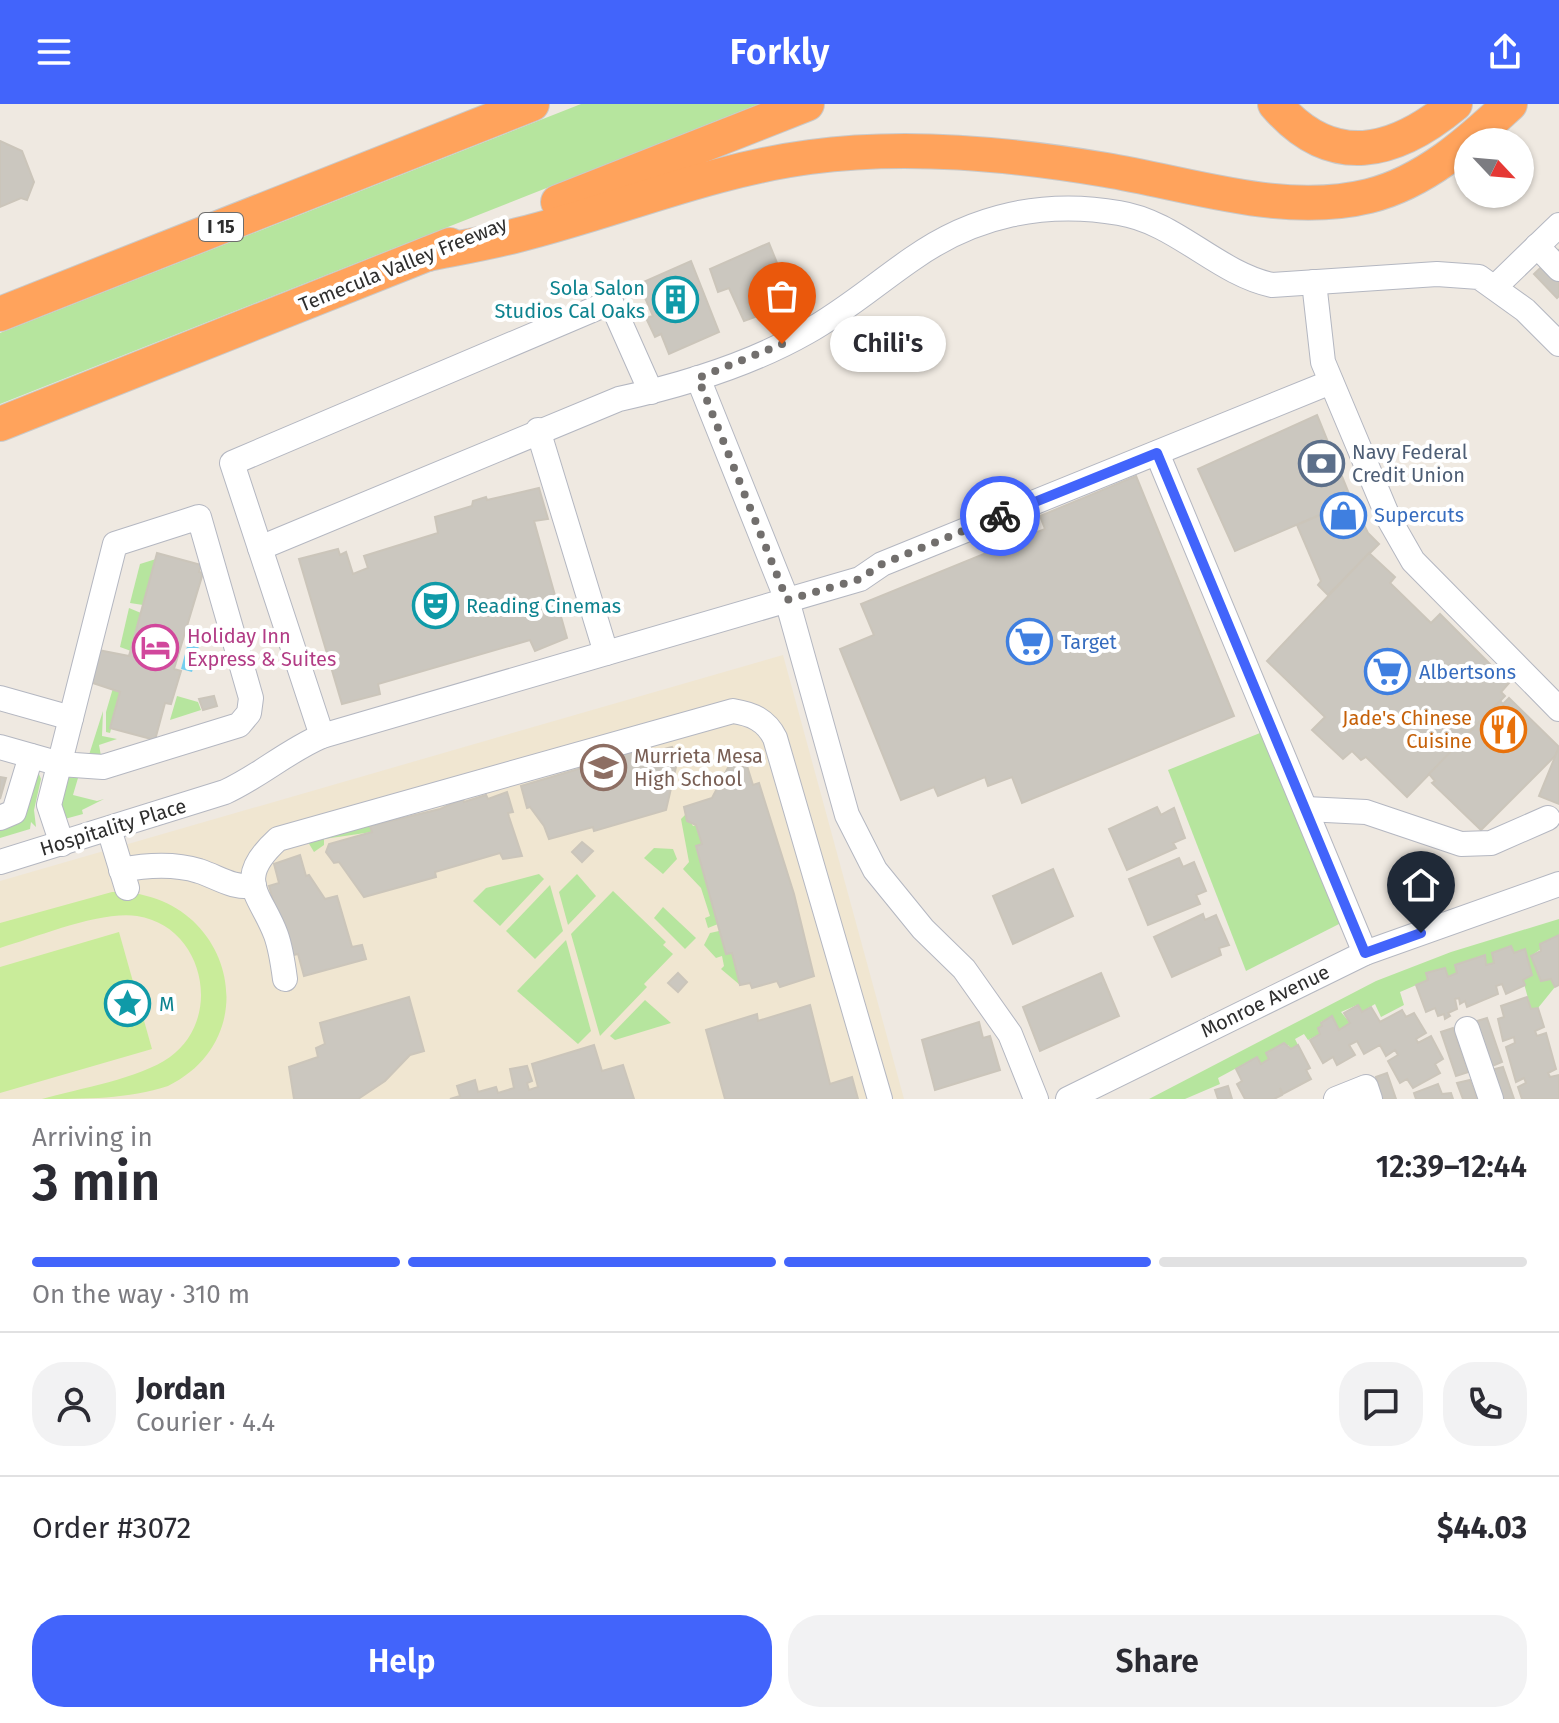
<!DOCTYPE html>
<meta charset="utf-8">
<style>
:root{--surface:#fff;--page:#f2f2f3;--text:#2b2b33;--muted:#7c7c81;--line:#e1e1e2;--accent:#4264fb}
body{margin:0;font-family:"Fira Sans",sans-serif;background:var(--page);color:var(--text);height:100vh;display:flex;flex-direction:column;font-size:30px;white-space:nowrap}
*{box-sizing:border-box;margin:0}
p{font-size:26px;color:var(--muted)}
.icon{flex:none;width:44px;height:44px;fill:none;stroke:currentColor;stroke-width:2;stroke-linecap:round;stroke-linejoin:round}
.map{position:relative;height:995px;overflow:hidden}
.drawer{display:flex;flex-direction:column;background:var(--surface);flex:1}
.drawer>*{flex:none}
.needle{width:52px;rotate:116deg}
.tools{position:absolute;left:1454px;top:24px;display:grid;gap:16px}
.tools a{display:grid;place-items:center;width:80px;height:80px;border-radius:50%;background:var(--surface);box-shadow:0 2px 6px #0004;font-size:40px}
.pin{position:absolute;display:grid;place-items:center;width:68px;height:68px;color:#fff;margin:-82px -34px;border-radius:50% 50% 50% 0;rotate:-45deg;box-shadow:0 0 8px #0007}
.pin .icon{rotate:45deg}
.courier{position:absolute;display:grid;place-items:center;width:80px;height:80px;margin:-40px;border:6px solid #4264fb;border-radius:50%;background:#fff;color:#222;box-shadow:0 2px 10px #0007}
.bubble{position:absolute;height:56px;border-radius:28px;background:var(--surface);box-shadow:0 2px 6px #0004;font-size:26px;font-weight:600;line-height:56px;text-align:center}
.summary em{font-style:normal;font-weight:600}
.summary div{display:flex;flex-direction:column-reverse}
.summary{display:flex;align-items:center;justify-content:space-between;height:136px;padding:0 32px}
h1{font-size:52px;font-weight:600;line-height:60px}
.bar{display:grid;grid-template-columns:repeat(4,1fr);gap:12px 8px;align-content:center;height:96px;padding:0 32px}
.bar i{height:10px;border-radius:6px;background:var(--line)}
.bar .active{background:var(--accent)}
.bar p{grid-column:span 4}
.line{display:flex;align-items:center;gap:20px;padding:0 32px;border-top:2px solid var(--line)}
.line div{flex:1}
.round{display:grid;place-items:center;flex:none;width:84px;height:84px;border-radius:32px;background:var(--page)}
.button{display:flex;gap:16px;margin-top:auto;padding:16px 32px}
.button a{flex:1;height:92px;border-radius:32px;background:var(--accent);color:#fff;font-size:32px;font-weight:600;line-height:92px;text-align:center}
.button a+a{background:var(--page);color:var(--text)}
header{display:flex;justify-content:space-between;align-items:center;height:104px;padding:0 32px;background:var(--accent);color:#fff;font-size:36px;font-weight:600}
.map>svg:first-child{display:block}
.education{fill:#f0e6d1}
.green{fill:#b6e59e}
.pitch{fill:#c9ec9a}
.water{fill:#75cff0}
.building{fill:#cbc7bf;stroke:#cbc5ba;stroke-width:2}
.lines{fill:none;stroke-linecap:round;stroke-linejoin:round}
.minor-casing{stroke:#b4b7c1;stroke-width:26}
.highway-casing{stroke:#c9c9c9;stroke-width:36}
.minor{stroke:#fff;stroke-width:24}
.highway{stroke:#ffa35c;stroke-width:34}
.done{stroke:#726f6d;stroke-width:8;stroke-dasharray:0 14.4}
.route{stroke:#4264fb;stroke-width:10}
.labels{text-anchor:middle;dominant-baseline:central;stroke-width:8;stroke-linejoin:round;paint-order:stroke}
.shield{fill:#fff;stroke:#6d6d6d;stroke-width:2}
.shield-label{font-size:18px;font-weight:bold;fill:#2e2e2e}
.street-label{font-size:20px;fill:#2e2e2e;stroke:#fff}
.culture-label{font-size:20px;fill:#0d838f;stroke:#fff;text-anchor:start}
.service-label{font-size:20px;fill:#4e5e75;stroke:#fff;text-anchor:start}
.shop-label{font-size:20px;fill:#366cbe;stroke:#fff;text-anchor:start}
.hotel-label{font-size:20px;fill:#b23c85;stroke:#fff;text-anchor:start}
.food-label{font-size:20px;fill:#c56008;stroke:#fff;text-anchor:end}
.education-label{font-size:20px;fill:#785e54;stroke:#fff;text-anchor:start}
</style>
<header><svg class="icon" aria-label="menu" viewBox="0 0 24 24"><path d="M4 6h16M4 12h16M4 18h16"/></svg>Forkly<svg class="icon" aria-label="share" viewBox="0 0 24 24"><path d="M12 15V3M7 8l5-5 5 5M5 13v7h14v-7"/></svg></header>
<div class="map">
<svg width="1559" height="995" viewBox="0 0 1559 995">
<rect width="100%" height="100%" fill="#efe9e1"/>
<path class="education" d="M783,551L904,995H0V777Z"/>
<g class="green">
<path d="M581,0H759L0,300V229Z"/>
<path d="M156,455L143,501L130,499L140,460Z"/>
<path d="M129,504L141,509L131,547L120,543Z"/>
<path d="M113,584L120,588L110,629L106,628V608Z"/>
<path d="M177,592L198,598L201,606L170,616Z"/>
<path d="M103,607L102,632L117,635L99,641L101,652L88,654Z"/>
<path d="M1265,627L1343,818L1246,867L1168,666Z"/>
<path d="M37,665L41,675L34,706L36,723L31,718L30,725L0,734V720Z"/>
<path d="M68,673L78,674L73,691L97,697L104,695L82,706L83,710L61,716L63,679Z"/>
<path d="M686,710L693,722L696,721L702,740L696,742L718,820L708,824L705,814L710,812L701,784L683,765L689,758L681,715Z"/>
<path d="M369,719L372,728L324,735V741L314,748L308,738Z"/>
<path d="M654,744L673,745L677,755L663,770L644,754Z"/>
<path d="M539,770L544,775L500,822L473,797L486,784Z"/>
<path d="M577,770L596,792L568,821L559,788Z"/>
<path d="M550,781L563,827L535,855L506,827Z"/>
<path d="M613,787L666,838L663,841L673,850L644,880L647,883L600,932L571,830Z"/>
<path d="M663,803L696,834L685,845L654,814Z"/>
<path d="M1559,815V832L1531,852L1541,877L1551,875L1555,883L1538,904L1531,905L1523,876L1532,871L1525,846L1514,849L1510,842L1492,849L1494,859L1486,861L1484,851L1455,861L1457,869L1448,873L1445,864L1427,869L1428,876L1400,888L1404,901L1381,913L1375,900L1362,908L1357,901L1341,908L1350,919L1339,926L1331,913L1321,918L1322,922L1318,925L1320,930L1308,936L1304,930L1295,935L1298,941L1291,945L1288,941L1266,949L1269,955L1261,960L1257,953L1218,974L1220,980L1185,995H1149L1376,877L1451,848Z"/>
<path d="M719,827L726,849H732L740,881L721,865L724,862L722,852L716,854L704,841L710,829Z"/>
<path d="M566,836L591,927L578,940L517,887Z"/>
<path d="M645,896L671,919L615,936L610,932Z"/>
</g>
<g class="pitch">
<path d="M112,788C229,785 271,931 168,982C129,995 84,995 42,995C80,984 139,975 170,953C224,914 204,822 137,812C98,807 38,833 0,844V819Z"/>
<path d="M119,828L152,945L0,989V863Z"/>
</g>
<path class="water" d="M189,535L200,538L192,568L181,565Z"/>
<g class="building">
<path d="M0,37L22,47L34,78L27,96L21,94L0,103Z"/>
<path d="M769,139L793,199L744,217L729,184L718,188L710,165Z"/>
<path d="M1559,146V192L1557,194L1534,170Z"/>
<path d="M691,157L719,228L669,250L661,230L655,233L646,214L653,212L639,180Z"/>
<path d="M1317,311L1352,397L1235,447L1198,365Z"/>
<path d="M1136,372L1234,612L1022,699L1012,673L988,682L985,673L938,692L934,683L901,696L840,545L874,531L861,500L1045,425L1040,412Z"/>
<path d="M539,384L548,415L534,417L567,534L535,547L530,536L378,580L380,590L342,600L299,455L338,445L340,451L346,448L353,470L368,464L364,452L438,429L435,413L472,402L473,397L486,393L487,396Z"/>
<path d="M1352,397L1368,429L1379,440L1328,491L1318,481L1321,477L1297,421Z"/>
<path d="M157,449L201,461L199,468L203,469L174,565L181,567L171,600L165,599L155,636L110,624L120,588L90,578L98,546L129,552Z"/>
<path d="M1369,449L1395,473L1390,479L1431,519L1440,510L1509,579L1501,588L1505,592L1407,693L1366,653L1361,656L1352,647L1343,655L1312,626L1325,613L1267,557Z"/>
<path d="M214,592L217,602L203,606L199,595Z"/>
<path d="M1509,594L1559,643L1556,651L1481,726L1432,679L1435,677L1429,670L1500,597L1503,600Z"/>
<path d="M672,643L674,649L679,650L666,706L594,727L593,723L549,735L544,722L530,703L527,704L521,682L602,658L604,662L625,654L624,650L647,644L649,649Z"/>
<path d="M1559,643V700L1539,692Z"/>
<path d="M730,660L737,664L747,662L753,681L759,679L794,790L814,872L780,883L777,877L752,884L750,879L740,881L732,849L726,850L696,742L702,740L696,721L687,717L684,703L712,694Z"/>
<path d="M0,673L6,674L0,695Z"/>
<path d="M507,688L513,708L508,709L509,713L522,752L503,755L500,749L435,768L436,773L364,793L339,758L334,759L326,748L329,740L372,728L370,722L440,705L463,695L464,698L486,691L488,695Z"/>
<path d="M1157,703L1161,711L1174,704L1185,734L1173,739L1176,744L1127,766L1109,725Z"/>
<path d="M582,738L593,747L582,758L572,748Z"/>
<path d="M300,751L306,772L309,771L325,795L337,792L352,843L362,841L366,855L304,872L298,850L289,852L269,782L279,779L274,760Z"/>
<path d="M1179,754L1183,763L1194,758L1206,787L1196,791L1200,800L1148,821L1129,775Z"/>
<path d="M1053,765L1073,812L1013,840L993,792Z"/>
<path d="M1203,810L1205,816L1216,811L1229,841L1219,844L1221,851L1172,873L1154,833Z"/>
<path d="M1559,831V881L1555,883L1551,875L1541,877L1531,852L1541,847L1540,840Z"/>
<path d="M1511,842L1514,849L1525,845L1532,871L1523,876L1525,881L1506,890L1502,880L1496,882L1498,890L1467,903L1465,897L1460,900L1459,894L1455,895L1457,905L1448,909L1450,912L1445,915L1444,910L1438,912L1435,904L1426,908L1416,881L1428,876L1426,869L1445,864L1448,873L1457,869L1455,861L1485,851L1486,861L1494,859L1492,849Z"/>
<path d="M678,869L687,878L678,888L668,879Z"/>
<path d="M1101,869L1119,912L1040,947L1023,903Z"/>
<path d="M409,893L424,947L410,951L385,977L358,995H294L289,963L318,953L316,944L325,940L320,919Z"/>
<path d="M1527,893L1531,905L1538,904L1544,923L1535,927L1537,932L1546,929L1556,965L1548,969L1550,973L1559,971V995H1522L1518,983L1526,979L1524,974L1516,978L1506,943L1515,939L1514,933L1503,937L1498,915L1504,913L1501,902Z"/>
<path d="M810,901L830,980L852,973L858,995H725L706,926L757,910L758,917Z"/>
<path d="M1358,901L1362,908L1371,903L1380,918L1402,906L1406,913L1414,909L1426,929L1416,935L1418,939L1431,932L1443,955L1435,960L1440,969L1413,984L1407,975L1400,979L1388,957L1398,951L1395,946L1386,952L1380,941L1364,950L1357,937L1349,941L1355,951L1337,961L1333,953L1323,959L1310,936L1320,930L1318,924L1322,922L1321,919L1332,912L1339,926L1350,919L1344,909Z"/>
<path d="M1487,914L1502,958L1490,963L1474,918Z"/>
<path d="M979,918L983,934L990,932L1000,966L935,986L922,936Z"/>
<path d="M1453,924L1468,968L1456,972L1441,928Z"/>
<path d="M1284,939L1291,945L1298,941L1310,964L1306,966L1311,975L1283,990L1280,984L1282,991L1274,995H1245L1237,980L1242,977L1236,965L1257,953L1261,960L1269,955L1266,949Z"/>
<path d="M594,941L602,967L623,961L634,995H450L460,992L457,982L475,976L478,988L496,983L498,989L514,984L510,965L527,962L532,977L527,979L529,986L538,983L532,960Z"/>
<path d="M1503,963L1514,995H1500L1491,966Z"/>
<path d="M1387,969L1396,995H1382L1376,973Z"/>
<path d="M1470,976L1477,995H1463L1457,979Z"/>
<path d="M1438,980L1442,990L1451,989L1453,995H1416L1414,989Z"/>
<path d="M1228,982L1232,995H1218L1215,986Z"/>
</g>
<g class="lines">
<defs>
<g id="minor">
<path d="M1537,142L1559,165"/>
<path d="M1314,178L1323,258L1389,415L1413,457L1559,605"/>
<path d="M1496,182L1559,121"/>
<path d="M698,274L787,496L847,711L875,766L923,825L964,865L1010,930L1036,995"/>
<path d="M538,326L606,549"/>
<path d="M1157,349L1365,849"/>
<path d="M260,444L619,295C683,281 749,261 807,228C845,207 877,179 912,155C974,111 1045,96 1119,109C1176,118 1217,169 1272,181L1437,170L1479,173L1525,206L1559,240"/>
<path d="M0,594L71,614"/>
<path d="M322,632L232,359L611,198L651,288"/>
<path d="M0,643L60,660L103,663L239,621L249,609L251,594L199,413L115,440L49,701L62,740"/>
<path d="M1306,705L1366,708L1461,740L1491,739L1548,714"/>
<path d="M0,714L14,708L31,652"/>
<path d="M109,725L127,784"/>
<path d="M0,758L225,688C260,672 287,647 322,632L860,475L882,460L1331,278"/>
<path d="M121,766C147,761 173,759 199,767C220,774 231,784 254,782"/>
<path d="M285,875C283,860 281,845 276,831C261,790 232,777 278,735L733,607C752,610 766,616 775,634L880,995"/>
<path d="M1467,925L1491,995"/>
<path d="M1068,995L1365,849L1559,780"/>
<path d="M1336,995L1366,983L1370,995"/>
</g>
<g id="highway">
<path d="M1275,0C1332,67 1395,50 1455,0"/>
<path d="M558,98L807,0"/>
<path d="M428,150C458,144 488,139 518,131C615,107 710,66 810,53C907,40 1010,50 1106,66C1191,80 1283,113 1369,92C1425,78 1469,38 1510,0"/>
<path d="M0,210L532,0"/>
<path d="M0,320L450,141"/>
</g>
</defs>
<use href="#minor" class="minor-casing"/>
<use href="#highway" class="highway-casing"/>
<use href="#minor" class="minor"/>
<use href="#highway" class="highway"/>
</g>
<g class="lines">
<path class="done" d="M782,240L698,274L787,496L860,475L882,460L1000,412"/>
<path class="route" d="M1000,412L1157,349L1365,849L1421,829"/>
</g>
<defs>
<symbol id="building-ring" viewBox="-11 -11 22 22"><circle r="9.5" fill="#fff" stroke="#0f9aa8" stroke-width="1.5"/><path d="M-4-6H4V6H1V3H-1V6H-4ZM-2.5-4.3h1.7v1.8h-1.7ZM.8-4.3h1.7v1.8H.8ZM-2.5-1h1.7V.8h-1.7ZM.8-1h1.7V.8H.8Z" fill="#0f9aa8"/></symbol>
<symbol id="bank-ring" viewBox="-11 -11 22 22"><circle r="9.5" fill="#fff" stroke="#5c6f8a" stroke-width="1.5"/><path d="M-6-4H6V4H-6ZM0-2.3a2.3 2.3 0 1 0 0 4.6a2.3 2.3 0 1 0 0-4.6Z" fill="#5c6f8a"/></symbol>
<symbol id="shop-ring" viewBox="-11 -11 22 22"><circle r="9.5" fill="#fff" stroke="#3f7fe0" stroke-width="1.5"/><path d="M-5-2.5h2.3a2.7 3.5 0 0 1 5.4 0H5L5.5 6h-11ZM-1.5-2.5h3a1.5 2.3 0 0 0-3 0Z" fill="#3f7fe0"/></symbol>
<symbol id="theatre-ring" viewBox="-11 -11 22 22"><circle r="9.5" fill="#fff" stroke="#0f9aa8" stroke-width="1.5"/><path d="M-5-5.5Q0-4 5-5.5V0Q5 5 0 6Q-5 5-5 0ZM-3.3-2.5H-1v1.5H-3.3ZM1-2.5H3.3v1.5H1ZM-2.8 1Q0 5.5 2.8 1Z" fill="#0f9aa8"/></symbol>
<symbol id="supermarket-ring" viewBox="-11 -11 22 22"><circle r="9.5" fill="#fff" stroke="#3f7fe0" stroke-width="1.5"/><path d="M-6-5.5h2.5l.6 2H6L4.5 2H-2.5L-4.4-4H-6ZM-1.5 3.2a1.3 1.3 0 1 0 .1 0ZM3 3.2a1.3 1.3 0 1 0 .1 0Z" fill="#3f7fe0"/></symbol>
<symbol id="hotel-ring" viewBox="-11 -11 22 22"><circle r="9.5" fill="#fff" stroke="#d1479c" stroke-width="1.5"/><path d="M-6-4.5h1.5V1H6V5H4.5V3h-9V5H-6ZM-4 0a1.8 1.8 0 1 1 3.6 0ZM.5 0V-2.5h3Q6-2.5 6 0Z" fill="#d1479c"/></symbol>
<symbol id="restaurant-ring" viewBox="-11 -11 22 22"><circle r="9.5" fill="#fff" stroke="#e8710a" stroke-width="1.5"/><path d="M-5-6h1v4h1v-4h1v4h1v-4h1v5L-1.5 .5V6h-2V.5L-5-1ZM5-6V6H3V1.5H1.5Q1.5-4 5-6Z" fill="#e8710a"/></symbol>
<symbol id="school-ring" viewBox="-11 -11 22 22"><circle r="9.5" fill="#fff" stroke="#8d6e63" stroke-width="1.5"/><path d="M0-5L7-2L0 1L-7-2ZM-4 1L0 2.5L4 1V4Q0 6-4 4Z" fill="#8d6e63"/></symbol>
<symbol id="sight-ring" viewBox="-11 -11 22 22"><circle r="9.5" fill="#fff" stroke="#0f9aa8" stroke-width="1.5"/><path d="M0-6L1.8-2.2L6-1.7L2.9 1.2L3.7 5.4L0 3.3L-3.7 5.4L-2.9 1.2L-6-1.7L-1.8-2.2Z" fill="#0f9aa8"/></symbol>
</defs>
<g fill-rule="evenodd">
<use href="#building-ring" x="650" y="170" width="51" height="51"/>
<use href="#bank-ring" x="1296" y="334" width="51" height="51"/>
<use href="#shop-ring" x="1318" y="386" width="51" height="51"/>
<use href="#theatre-ring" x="410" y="476" width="51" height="51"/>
<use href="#supermarket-ring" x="1004" y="512" width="51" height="51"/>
<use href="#hotel-ring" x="130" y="518" width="51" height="51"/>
<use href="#supermarket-ring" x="1362" y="542" width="51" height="51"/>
<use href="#restaurant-ring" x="1478" y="600" width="51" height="51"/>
<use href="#school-ring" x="578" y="638" width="51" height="51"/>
<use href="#sight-ring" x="102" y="874" width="51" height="51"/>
</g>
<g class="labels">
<rect class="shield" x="199" y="109" width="44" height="28" rx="6"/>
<g class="shield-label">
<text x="221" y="123">I 15</text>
</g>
<g class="street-label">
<text transform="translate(403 160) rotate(-22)">Temecula Valley Freeway</text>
<text transform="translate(113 723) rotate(-17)">Hospitality Place</text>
<text transform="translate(1265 897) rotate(-26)">Monroe Avenue</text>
</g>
<g class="culture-label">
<text x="645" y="184" text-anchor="end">Sola Salon<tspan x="645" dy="23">Studios Cal Oaks</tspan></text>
<text x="466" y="502">Reading Cinemas</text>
<text x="159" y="900">M</text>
</g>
<g class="service-label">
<text x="1352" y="348">Navy Federal<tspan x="1352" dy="23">Credit Union</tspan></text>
</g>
<g class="shop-label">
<text x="1374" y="411">Supercuts</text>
<text x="1061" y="538">Target</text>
<text x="1419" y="568">Albertsons</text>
</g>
<g class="hotel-label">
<text x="187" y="532">Holiday Inn<tspan x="187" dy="23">Express &amp; Suites</tspan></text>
</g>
<g class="food-label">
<text x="1472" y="614">Jade's Chinese<tspan x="1472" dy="23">Cuisine</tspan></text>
</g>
<g class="education-label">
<text x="634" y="652">Murrieta Mesa<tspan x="634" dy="23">High School</tspan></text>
</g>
</g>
</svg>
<div class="tools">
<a><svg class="needle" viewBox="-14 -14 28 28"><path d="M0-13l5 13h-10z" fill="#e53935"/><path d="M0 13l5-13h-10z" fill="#7c7c81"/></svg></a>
</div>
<div class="pin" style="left:782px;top:240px;background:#ea580c"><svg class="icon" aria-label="bag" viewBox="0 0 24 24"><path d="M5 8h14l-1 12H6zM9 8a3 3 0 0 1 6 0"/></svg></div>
<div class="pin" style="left:1421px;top:829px;background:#1f2937"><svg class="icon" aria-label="home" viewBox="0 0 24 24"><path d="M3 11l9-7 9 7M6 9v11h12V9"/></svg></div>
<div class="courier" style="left:1000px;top:412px"><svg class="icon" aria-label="bike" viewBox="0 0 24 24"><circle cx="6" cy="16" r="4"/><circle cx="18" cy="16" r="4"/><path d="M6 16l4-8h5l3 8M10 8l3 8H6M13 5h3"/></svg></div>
<div class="bubble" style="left:830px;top:212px;width:116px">Chili's</div>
</div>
<section class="drawer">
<div class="summary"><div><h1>3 min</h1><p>Arriving in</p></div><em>12:39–12:44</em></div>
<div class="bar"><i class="active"></i><i class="active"></i><i class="active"></i><i></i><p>On the way · 310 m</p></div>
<div class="line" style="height:144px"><a class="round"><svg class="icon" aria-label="person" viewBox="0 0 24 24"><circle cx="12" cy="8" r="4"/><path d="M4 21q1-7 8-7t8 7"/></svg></a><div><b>Jordan</b><p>Courier · 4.4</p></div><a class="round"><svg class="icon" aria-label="chat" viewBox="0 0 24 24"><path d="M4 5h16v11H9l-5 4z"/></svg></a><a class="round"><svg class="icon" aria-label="phone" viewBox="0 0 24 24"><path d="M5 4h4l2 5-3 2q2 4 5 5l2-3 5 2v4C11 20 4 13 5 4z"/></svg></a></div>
<div class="line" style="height:104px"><div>Order #3072</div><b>$44.03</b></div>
<div class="button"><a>Help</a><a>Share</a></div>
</section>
